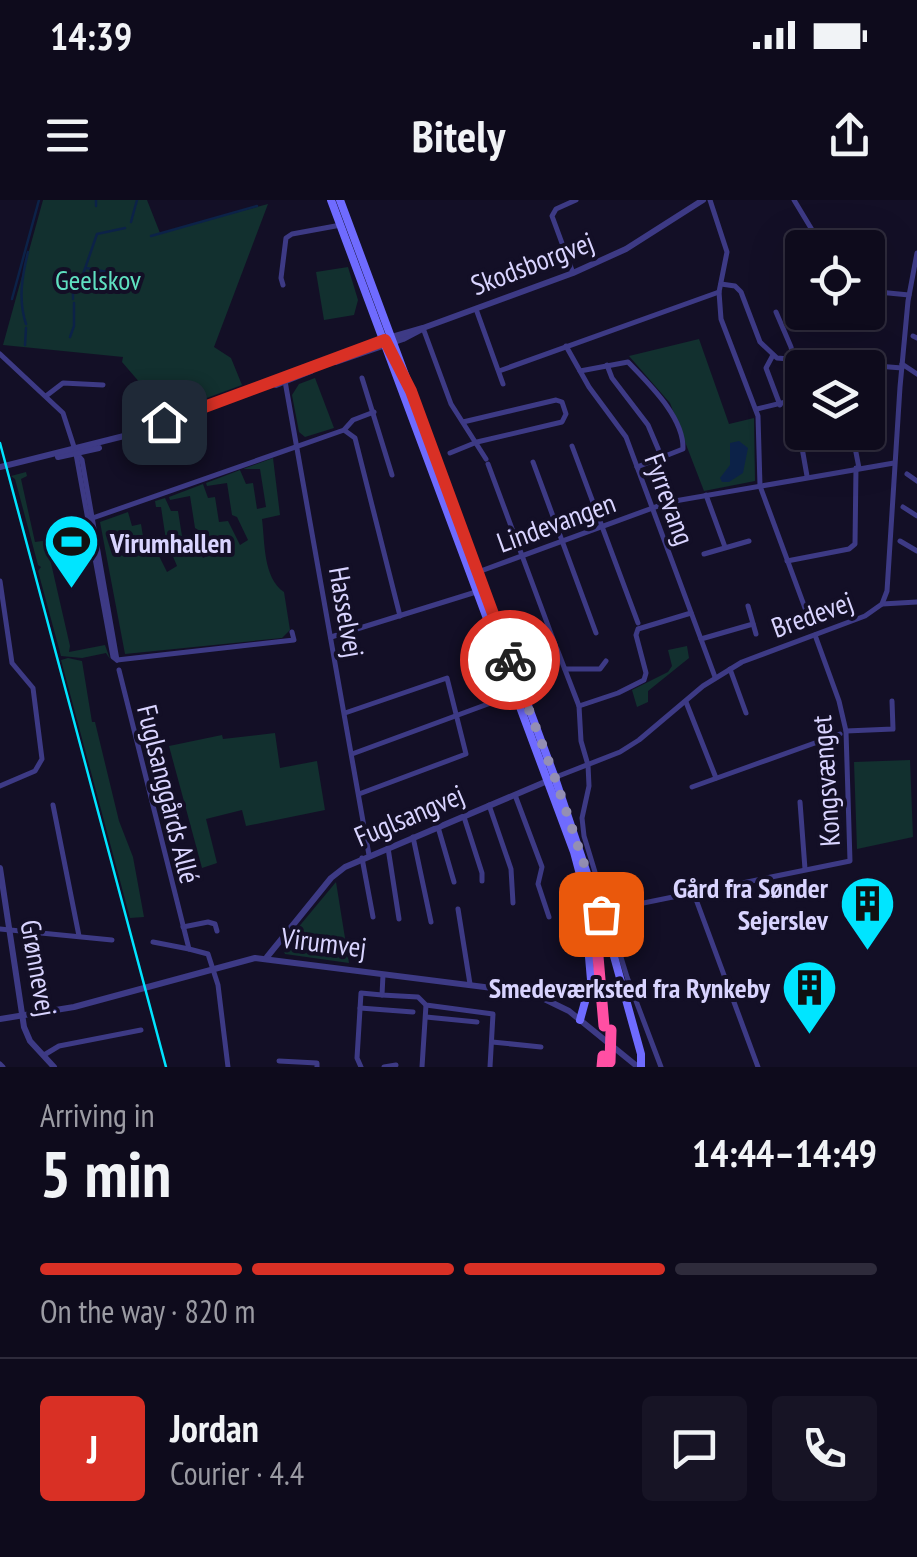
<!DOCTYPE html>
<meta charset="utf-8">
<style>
:root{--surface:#0e0b1c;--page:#171425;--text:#f1f3f6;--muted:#9b9ba3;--line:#2e2b3b;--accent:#d93025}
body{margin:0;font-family:"PT Sans Narrow",sans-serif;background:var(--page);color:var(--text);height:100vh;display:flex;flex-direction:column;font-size:38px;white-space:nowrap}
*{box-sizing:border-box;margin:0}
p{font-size:32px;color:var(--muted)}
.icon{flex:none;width:55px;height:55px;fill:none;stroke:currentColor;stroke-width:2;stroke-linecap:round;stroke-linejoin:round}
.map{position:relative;height:867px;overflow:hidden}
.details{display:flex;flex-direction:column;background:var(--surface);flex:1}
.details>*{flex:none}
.fabs{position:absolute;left:785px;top:30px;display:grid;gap:20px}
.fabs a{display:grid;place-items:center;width:100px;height:100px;border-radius:10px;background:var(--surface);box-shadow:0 10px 40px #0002,0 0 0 2px var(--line);font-size:50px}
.pin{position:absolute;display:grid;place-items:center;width:85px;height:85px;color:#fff;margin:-42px;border-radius:20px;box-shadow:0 5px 15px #0006}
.courier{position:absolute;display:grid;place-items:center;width:100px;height:100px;margin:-50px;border:8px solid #d93025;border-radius:50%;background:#fff;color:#222;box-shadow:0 2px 12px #0007}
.head em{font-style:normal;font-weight:700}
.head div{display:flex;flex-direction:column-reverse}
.head{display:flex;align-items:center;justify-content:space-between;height:170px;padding:0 40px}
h1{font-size:65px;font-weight:700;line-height:75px}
.bar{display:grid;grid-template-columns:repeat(4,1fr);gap:15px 10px;align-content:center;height:120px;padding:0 40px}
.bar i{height:12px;border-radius:8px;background:var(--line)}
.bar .selected{background:var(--accent)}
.bar p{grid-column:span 4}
.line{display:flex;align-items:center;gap:25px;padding:0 40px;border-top:2px solid var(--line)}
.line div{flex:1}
.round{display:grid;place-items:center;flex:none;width:105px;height:105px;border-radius:10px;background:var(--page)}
.status{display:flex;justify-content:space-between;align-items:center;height:70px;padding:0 50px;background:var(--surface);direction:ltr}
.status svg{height:28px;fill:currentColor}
header{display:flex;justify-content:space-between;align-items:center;height:130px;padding:0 40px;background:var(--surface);font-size:45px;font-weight:700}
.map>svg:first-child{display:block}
.green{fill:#12302f}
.water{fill:#0c2248}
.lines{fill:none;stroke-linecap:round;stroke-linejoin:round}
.stream{stroke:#0c2248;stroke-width:2.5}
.minor{stroke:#3d3a85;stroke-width:5}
.tertiary{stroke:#3d3a85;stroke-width:6}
.secondary{stroke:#6f6bff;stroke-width:8}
.motorway{stroke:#ff4fa3;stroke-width:11}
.tram{stroke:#00e5ff;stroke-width:2.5}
.motorway-bridge{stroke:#ff4fa3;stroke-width:11}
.done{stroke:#948fb3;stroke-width:10;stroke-dasharray:0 18}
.route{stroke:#d93025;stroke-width:12}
.labels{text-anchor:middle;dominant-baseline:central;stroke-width:8;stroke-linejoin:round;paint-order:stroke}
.street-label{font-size:28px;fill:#d9d4ff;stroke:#130f26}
.park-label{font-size:28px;fill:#5fe0c0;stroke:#130f26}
.poi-label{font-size:28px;font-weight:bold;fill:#d9d4ff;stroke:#130f26;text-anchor:end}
</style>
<div class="status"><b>14:39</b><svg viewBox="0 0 49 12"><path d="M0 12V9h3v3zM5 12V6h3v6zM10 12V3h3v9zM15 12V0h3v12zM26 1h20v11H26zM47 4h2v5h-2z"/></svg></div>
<header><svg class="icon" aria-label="menu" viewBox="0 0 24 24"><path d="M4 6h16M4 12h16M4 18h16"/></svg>Bitely<svg class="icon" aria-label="share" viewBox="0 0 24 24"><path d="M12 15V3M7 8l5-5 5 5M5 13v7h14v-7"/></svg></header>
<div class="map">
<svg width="917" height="867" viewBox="0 0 917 867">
<rect width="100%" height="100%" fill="#130f26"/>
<g class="green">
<path d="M43,0H147L160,33L268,4L214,147L231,158L242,185L166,213L122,162L123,157L3,145Z"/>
<path d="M348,67L358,100L354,115L324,120L316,72Z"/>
<path d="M699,139L729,224L754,218L755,281L704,291L670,203L629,156Z"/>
<path d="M315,178L334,228L305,237L299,232L292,195L299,184Z"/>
<path d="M273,258L280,315L262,319C265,342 263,378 284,392L290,430L282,438L125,454L100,322L128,312L132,326L141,324L145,349L155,348L167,372L177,366L166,340L161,307H156L155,301L165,298L171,311H178L182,336L191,335L203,358L211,354L200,331L195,328L190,296L170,300L169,297L203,284L208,298L215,297L219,322L228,321L240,345L248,340L237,317L232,315L227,283L207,286L206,283L240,270L246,284L253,283L257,309L266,307L260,269H243Z"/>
<path d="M26,272L27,276L21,279L35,342L49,340L47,347L52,348L48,350L70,446L69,452L105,445L110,459L106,453L82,458L61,456L38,371L41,367L38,365L15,279L11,276Z"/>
<path d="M687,446L689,458L648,491V502L637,507L632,490L668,472L672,466L668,450Z"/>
<path d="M68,458L82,461L92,522H95L119,621L133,657L144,717L130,718L61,460Z"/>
<path d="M275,533L280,568L317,561L325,610L246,626L242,610L206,619L217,663L202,668L169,546L222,535L223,539Z"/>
<path d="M910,560L913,637L857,649L854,562Z"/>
<path d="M336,682L349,763L285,754L282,747Z"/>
</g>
<path class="water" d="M739,241L748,248L743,273L729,282H722L720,278L730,265V243Z"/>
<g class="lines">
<g class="stream">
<path d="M96,6V0"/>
<path d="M131,22L137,0"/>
<path d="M151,36L257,6"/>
<path d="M86,68L139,78"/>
<path d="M12,99L39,0"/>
<path d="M73,99V88L80,83L97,34L125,28"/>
<path d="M26,124C18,100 22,76 28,52"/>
<path d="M70,137L74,126V103"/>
<path d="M25,145L26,128"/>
</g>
<g class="minor">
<path d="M710,0L727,52L719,92L721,119L758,216L760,286L812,427"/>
<path d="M794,0L823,48"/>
<path d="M573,73L552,16L556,9L576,0"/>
<path d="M721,84L735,86L741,92L760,142L777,158L902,168"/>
<path d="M283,85L281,78L286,38L292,34L341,25"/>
<path d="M868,91L909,95"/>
<path d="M476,109L503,184"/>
<path d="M423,128L451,204L486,259"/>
<path d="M913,136L917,138"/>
<path d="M566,146L589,187L626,237L715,477"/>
<path d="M0,154L63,213L76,253L82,260L117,460"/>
<path d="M773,155L766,168L780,205"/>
<path d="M902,164L917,174"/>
<path d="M607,165L612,178L648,225L662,258"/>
<path d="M499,171L719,92"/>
<path d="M580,171L628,162C649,184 684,217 683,249L637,267"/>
<path d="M362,178L392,275"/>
<path d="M285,181L369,655"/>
<path d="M46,196L63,183L103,185"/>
<path d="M757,209L802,198L791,147L776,112"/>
<path d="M798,225L807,276"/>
<path d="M344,230L353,220L374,212"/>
<path d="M852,232L859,268"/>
<path d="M572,246L638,423"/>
<path d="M450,253L477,242L562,222L566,214L562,202L556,200L463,222"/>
<path d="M76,254L113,457L117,460"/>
<path d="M533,262L596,433"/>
<path d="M488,264L556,447"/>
<path d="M907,274L917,281"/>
<path d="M706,295L725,347"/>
<path d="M903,307L917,316"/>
<path d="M87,320L344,230L355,238L400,416"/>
<path d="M900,341L917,351"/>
<path d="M704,354L749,341"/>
<path d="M787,361L849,349L855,344L856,268"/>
<path d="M478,372L669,302L894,263"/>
<path d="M0,381L12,463L33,488L42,559L35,571L0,586"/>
<path d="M882,404L917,402"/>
<path d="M748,406L756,434"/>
<path d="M331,437L476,392"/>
<path d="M701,439L753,424"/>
<path d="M557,449L579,506L581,541L588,565L589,586L582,618L584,636L627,777L661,867"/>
<path d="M117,460L294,440L292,432"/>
<path d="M565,469H600L606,461"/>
<path d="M730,469L746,513"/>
<path d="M119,470L189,749L208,754L218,785L228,867"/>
<path d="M686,502L716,578"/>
<path d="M579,506L618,493L644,480L646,473L636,435L638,429L691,413"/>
<path d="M345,513L447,478L466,554L359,594"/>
<path d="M846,531L893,529L892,501"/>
<path d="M352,554L515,494"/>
<path d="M556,577L620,552L639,540L703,486L742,462L865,416L882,404L887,391L900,187L908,101L917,53"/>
<path d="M692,587L840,534"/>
<path d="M515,595L542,667L538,684L549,717"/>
<path d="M800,602L805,669"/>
<path d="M53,605L79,736"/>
<path d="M489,605L511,669L513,703"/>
<path d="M464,617L482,673V681"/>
<path d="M438,627L454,682"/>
<path d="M413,637L431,722"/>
<path d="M388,648L399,719"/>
<path d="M362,658L373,717"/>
<path d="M694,694L758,867"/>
<path d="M458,709L470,784"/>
<path d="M609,710L850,661L846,531L839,501L815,435"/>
<path d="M183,727L208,722L215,724L217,731"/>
<path d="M0,729L112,740"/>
<path d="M153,742L189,749"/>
<path d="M383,775L382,795L418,797L426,805L493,814L490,867"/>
<path d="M360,808L413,812"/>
<path d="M426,817L477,822"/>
<path d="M492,842L541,847"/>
<path d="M44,855L59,846L141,830"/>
<path d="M279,861L317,863V867"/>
<path d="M0,864L3,867"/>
<path d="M361,867L357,858L361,793L382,795"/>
<path d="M384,867L396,865"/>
<path d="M422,867L426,805"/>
</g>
<g class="tertiary">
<path d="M336,162L403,139L422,129"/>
<path d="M276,185L311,171"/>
<path d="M58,257L99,248"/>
<path d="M0,267L136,233L371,143L423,128L573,73L626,49L703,0"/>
<path d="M0,668L24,827L30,841L54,867"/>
<path d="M267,757L331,678L345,667L545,582"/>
<path d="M0,819L74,807L255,758L532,793L569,811L638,867"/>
</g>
<g class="secondary">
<path d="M331,0L574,652L582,682"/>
<path d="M340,0L555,578L602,718"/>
<path d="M607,731L641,854V867"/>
<path d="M580,820L591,780L585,711"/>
</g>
<g class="motorway">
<path d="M581,678L596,733L604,826"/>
<path d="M601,714L604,736"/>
<path d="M602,867L603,856"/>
</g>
<path class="tram" d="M0,243L166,867"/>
<path class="motorway-bridge" d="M610,862L611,830"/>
</g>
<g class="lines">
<path class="done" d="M510,460L555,578L601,714"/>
<path class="route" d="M164,222L385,140L411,191L510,460"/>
</g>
<defs>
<symbol id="stadium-pin" viewBox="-11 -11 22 30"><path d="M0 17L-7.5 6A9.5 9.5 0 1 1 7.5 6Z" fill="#00e5ff" stroke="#130f26"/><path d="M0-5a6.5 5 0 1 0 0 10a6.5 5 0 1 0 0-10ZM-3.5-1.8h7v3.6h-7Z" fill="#111"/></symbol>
<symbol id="building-pin" viewBox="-11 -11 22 30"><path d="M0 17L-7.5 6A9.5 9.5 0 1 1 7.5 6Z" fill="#00e5ff" stroke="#130f26"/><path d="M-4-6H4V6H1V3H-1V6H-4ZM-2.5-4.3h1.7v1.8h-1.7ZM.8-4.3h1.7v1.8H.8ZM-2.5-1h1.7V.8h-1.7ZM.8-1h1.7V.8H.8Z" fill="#111"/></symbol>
</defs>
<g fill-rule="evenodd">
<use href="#stadium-pin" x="40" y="310" width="63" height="86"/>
<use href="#building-pin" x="836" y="672" width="63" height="86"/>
<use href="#building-pin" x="778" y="756" width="63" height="86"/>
</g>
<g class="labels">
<g class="street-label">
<text transform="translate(532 63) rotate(-21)">Skodsborgvej</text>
<text transform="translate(670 299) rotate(70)">Fyrrevang</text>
<text transform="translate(556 322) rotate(-20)">Lindevangen</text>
<text transform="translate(347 412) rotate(80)">Hasselvej</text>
<text transform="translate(812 414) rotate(-20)">Bredevej</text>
<text transform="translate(825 581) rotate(-94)">Kongsvænget</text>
<text transform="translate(169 594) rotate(76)">Fuglsanggårds Allé</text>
<text transform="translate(409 615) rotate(-23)">Fuglsangvej</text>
<text transform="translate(324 742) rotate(7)">Virumvej</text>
<text transform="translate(39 768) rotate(80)">Grønnevej</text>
</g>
<g class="park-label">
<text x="98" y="79">Geelskov</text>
</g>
<g class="poi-label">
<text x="110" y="342" text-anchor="start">Virumhallen</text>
<text x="828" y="687">Gård fra Sønder<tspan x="828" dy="32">Sejerslev</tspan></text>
<text x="770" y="787">Smedeværksted fra Rynkeby</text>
</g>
</g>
</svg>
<div class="fabs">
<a><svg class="icon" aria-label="locate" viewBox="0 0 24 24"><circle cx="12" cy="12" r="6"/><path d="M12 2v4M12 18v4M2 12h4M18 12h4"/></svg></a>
<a><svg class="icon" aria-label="layers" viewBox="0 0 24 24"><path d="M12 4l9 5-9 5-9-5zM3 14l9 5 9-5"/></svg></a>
</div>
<div class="pin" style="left:601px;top:714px;background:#ea580c"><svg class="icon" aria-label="bag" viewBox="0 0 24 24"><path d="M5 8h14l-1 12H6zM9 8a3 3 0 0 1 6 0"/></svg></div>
<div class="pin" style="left:164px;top:222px;background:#1f2937"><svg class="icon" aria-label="home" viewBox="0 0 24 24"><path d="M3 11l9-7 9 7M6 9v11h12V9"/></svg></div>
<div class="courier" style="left:510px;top:460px"><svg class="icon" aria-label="bike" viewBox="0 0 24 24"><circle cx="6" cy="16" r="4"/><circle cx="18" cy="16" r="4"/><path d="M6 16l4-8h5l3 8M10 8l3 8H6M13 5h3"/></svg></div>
</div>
<section class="details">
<div class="head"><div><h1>5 min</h1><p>Arriving in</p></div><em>14:44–14:49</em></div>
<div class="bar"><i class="selected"></i><i class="selected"></i><i class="selected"></i><i></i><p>On the way · 820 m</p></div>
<div class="line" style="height:180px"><b class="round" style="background:var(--accent);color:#fff">J</b><div><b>Jordan</b><p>Courier · 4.4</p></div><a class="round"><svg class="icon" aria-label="chat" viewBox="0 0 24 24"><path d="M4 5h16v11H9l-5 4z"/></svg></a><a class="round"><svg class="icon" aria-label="phone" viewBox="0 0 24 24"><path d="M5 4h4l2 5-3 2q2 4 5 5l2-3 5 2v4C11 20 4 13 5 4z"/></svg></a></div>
</section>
